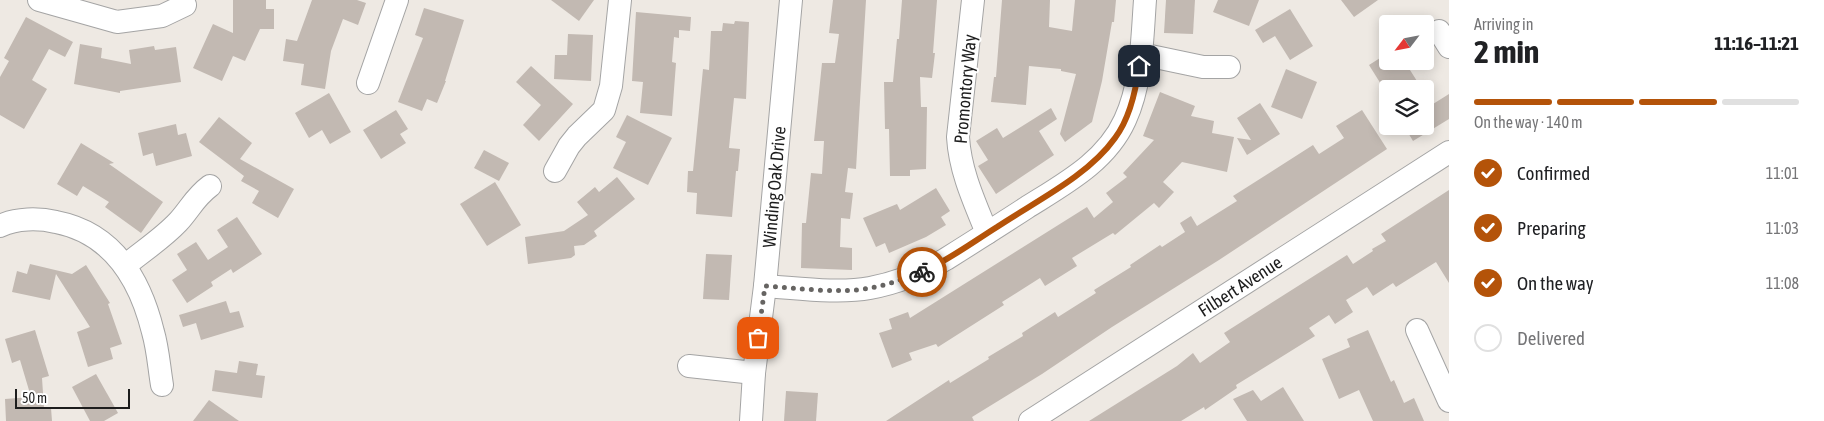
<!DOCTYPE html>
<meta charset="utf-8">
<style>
:root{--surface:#fff;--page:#f2f2f2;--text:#202124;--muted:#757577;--line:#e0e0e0;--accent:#b45309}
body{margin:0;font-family:"Asap Condensed",sans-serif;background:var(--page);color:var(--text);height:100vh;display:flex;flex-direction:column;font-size:19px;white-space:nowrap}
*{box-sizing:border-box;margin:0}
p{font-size:16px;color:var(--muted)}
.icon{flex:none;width:28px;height:28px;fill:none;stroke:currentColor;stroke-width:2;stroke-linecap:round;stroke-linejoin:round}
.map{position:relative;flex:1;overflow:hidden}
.side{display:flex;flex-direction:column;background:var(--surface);width:375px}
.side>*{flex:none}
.needle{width:32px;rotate:238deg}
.fabs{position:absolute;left:1379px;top:15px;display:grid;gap:10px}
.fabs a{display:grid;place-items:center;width:55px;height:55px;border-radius:5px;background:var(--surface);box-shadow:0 2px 12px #0003;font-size:25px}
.scale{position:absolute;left:15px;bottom:12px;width:115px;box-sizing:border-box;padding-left:5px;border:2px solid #1d1d1d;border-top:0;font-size:14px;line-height:18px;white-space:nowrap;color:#1d1d1d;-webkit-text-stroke:4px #fff;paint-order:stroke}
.pin{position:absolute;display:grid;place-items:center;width:42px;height:42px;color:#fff;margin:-21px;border-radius:10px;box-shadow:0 2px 8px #0006}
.courier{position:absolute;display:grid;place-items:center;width:50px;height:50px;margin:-25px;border:4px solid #b45309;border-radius:50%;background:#fff;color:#222;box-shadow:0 1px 6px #0007}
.summary em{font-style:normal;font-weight:700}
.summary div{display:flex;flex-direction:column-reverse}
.summary{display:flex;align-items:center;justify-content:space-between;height:85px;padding:0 25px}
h1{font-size:32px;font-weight:700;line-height:38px}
.bar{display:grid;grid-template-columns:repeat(4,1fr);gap:8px 5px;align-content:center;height:60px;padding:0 25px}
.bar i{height:6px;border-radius:4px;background:var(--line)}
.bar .active{background:var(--accent)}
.bar p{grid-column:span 4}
ol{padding:0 25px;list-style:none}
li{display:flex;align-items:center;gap:15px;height:55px}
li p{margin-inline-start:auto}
li .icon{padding:5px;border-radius:50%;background:var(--accent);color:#fff;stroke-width:4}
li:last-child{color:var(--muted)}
li i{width:28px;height:28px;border:2px solid var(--line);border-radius:50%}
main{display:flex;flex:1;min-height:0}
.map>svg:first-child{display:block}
.building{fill:#c2b9b2}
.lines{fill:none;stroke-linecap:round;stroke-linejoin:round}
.minor-casing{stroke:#a4a4a4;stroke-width:24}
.minor{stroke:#fff;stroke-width:22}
.done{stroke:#666462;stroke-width:5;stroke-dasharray:0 9}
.route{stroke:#b45309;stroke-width:6}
.labels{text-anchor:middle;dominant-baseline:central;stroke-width:4;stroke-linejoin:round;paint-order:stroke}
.street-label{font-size:18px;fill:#1d1d1d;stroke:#fff}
</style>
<main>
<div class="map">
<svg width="1449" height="421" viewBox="0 0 1449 421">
<rect width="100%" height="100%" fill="#eee9e3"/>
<g class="building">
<path d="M233,0H266V9H274V29H260L245,61L233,56L222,81L193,68L213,24L233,33Z"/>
<path d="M312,0H357L366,3L358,25L343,19L331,51L325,89L301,85L304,64L283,61L286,39L297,41Z"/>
<path d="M551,0H594L579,21Z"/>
<path d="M833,0H866L856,169L848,168L845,192L853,193L850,219L841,218L840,247L852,248V270L801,268L802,223H806L811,173L822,174L824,141H814L822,63H835L839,34L829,33Z"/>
<path d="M902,0H937L933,53H935L932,78L920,77L921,107H927L926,169L910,170V176H890L889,129H885L884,82H893L897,39H899Z"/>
<path d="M1002,0H1050L1049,27L1072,31L1075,0H1116L1114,22H1112L1102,81L1092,122L1065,142L1060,134L1076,74L1061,71V69L1029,66L1026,105L991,102L994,77H996Z"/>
<path d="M1166,0H1195L1193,34L1164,33Z"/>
<path d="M1218,0H1259L1249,26L1213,12Z"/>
<path d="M1341,0H1378L1354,17Z"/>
<path d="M424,8L464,20L445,81H446L437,103L427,99L422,111L398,102L423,38L415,35Z"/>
<path d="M1290,9L1313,46L1290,60L1275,36L1263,43L1255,30Z"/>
<path d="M636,12L691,17L690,31L679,30V38L674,37L672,62L676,63L672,116L640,113L643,82L632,81Z"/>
<path d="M26,17L73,42L65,57L49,49L32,80L47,89L24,129L0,115V77L9,61L4,58Z"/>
<path d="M735,21L749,22L746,99L734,98L729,148L740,149L738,171H736L732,217L696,214L697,193L687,192L688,171H693L703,69L709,70L711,31H722L723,23L734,24Z"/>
<path d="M568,34L593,35L591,81L554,79L555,55H567Z"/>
<path d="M80,44L102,48L101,58L131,64L129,50L154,46L155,50L176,47L181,82L120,91V93L74,84Z"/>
<path d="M1388,53V61H1424L1410,70L1422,89H1384L1369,65Z"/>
<path d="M531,66L573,104L539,141L523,125L541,105L516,82Z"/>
<path d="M1286,69L1317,82L1302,119L1271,107Z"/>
<path d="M1160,92L1195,106L1191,116L1214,121L1212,133L1234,137L1227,172L1182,162L1163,182L1174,192L1159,208L1154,203L1115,235L1113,233L1072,258L1077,266L1045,286L1040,278L1002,302L1004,305L938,347L936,344L909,353L912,360L892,368L879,333L892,329L889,319L908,312L910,318L1087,207L1094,218L1113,202L1106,193L1127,177L1123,173L1154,140L1143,136Z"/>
<path d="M329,93L351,132L330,144L322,130L309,138L295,113Z"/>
<path d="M1449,94V119L1413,141L1404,126H1425V109Z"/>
<path d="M1260,103L1280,134L1247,155L1237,138L1251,140L1237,118Z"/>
<path d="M1051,108L1057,119L1039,131L1054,155L996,194L978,166L988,160L976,141L997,128L1003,138Z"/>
<path d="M396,110L408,129L400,134L406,143L381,159L363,130Z"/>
<path d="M1362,110L1387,149L1219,260L1112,327L1042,374L972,417L974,421H886L949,380L950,383L989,359L988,357L1023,336L1022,333L1055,312L1058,317L1096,293L1094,290L1131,267L1130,265L1160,245L1162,247L1185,232L1180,223L1191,216L1197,226L1237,201L1233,196L1313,145L1319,154L1344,138L1336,126Z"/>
<path d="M627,115L672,138L648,185L613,168L626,142L616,137Z"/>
<path d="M219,117L252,143L240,159L294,189L278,218L252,203L259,191L241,181L244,176L199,142Z"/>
<path d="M176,124L178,135L186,133L192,156L156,166L153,153L143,156L138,133Z"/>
<path d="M81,143L114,163L109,164L163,202L141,233L105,207L109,202L83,186L77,196L57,184Z"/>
<path d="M484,150L509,163L499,181L474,168Z"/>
<path d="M617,177L635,199L594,231L597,236L584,245L574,246L575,255L571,258L528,264L525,237L564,231L588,215L577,202L595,187L599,192Z"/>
<path d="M495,182L521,225L487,246L460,204Z"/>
<path d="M936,188L950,211L941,217L946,225L926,237L889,253L885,243L876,247L863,218L897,204L900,210Z"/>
<path d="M1449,190V283L1436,262L1396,287L1393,283L1373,296L1367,287L1346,300L1353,312L1335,324L1329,315L1309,328L1315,336L1236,385L1237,388L1205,410L1204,407L1181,421H1089L1177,366L1193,353L1200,363L1230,342L1224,333L1347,255L1353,264L1373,251L1372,249L1386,241L1381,234Z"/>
<path d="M237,217L262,254L233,273L231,269L211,282L213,286L187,303L172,280L187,270L177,254L196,242L208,260L228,247L217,230Z"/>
<path d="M706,254L732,255L729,300L703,299Z"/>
<path d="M30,264L72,274L86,265L110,303L108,304L122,344L110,348L113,359L88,367L77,332L90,327L56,274L50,300L12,292L17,271L27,274Z"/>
<path d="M226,301L230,313L239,311L244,327L201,340L196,323L183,327L179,315Z"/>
<path d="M35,330L49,376L42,378L44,408H51L52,421H6L5,399L31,397L20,360L12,363L5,339Z"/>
<path d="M1368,330L1391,382L1394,380L1404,403L1414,398L1424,421H1373L1359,390L1339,399L1322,359L1350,347L1347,339Z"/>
<path d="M239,361L258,364L256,375L265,376L262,398L212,391L215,370L237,373Z"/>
<path d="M96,374L118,413L104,421H90L72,387Z"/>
<path d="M1283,387L1304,421H1247L1233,399L1253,390L1261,401Z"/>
<path d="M786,391L818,393L816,421H784Z"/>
<path d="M209,400L239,421H193Z"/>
</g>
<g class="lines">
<defs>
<g id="minor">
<path d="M39,0L117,22L162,16L185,5"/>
<path d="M973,0L958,137C960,171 974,201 987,233"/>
<path d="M1439,31L1449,47"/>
<path d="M1141,54L1203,67H1229"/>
<path d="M368,83L397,0"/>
<path d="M555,171L569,146L577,136L604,110L611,86L620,0"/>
<path d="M0,226C16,218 39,218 56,222C113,233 140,279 153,332C158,349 159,367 162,385"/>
<path d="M126,265C143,251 163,238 178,222C190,209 195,197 210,186"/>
<path d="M765,286C797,288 838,294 870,288C897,283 922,273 946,259C973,242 1000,225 1026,208C1064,184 1106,162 1125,120C1142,83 1142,40 1145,0"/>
<path d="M1417,330L1449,401"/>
<path d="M689,366L754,373"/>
<path d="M751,421L754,373L765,286L791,0"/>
<path d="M1030,421L1449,152"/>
</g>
</defs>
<use href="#minor" class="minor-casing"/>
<use href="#minor" class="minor"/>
</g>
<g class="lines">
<path class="done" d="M758,338L765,286C796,288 840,294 870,288C888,285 905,278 922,272"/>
<path class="route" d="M922,272C949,260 973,242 997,227C1036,201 1088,176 1115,138C1130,118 1136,90 1139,66"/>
</g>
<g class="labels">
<g class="street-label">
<text transform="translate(965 89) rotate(-85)">Promontory Way</text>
<text transform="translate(774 187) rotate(-85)">Winding Oak Drive</text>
<text transform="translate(1240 286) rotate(-33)">Filbert Avenue</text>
</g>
</g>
</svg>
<div class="fabs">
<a><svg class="needle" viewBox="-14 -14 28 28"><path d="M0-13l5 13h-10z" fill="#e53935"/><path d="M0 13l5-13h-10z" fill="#757577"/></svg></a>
<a><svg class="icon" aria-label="layers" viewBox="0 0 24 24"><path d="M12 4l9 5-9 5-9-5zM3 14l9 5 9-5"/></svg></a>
</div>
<div class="scale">50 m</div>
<div class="pin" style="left:758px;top:338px;background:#ea580c"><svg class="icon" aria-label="bag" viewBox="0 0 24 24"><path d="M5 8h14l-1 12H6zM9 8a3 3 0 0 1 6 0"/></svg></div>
<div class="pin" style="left:1139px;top:66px;background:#1f2937"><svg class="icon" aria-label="home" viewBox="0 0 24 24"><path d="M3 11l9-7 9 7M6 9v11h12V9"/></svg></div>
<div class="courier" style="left:922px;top:272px"><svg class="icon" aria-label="bike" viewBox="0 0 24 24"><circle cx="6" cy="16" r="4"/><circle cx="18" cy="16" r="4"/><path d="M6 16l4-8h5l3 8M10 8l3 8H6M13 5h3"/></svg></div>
</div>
<section class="side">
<div class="summary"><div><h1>2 min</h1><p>Arriving in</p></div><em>11:16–11:21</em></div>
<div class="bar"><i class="active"></i><i class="active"></i><i class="active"></i><i></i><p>On the way · 140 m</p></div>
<ol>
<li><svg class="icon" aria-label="check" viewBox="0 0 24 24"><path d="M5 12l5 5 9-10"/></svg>Confirmed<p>11:01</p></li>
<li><svg class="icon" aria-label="check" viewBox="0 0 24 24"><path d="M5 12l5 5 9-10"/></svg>Preparing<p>11:03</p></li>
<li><svg class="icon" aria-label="check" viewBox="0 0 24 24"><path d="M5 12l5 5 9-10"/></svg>On the way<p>11:08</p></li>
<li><i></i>Delivered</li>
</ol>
</section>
</main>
